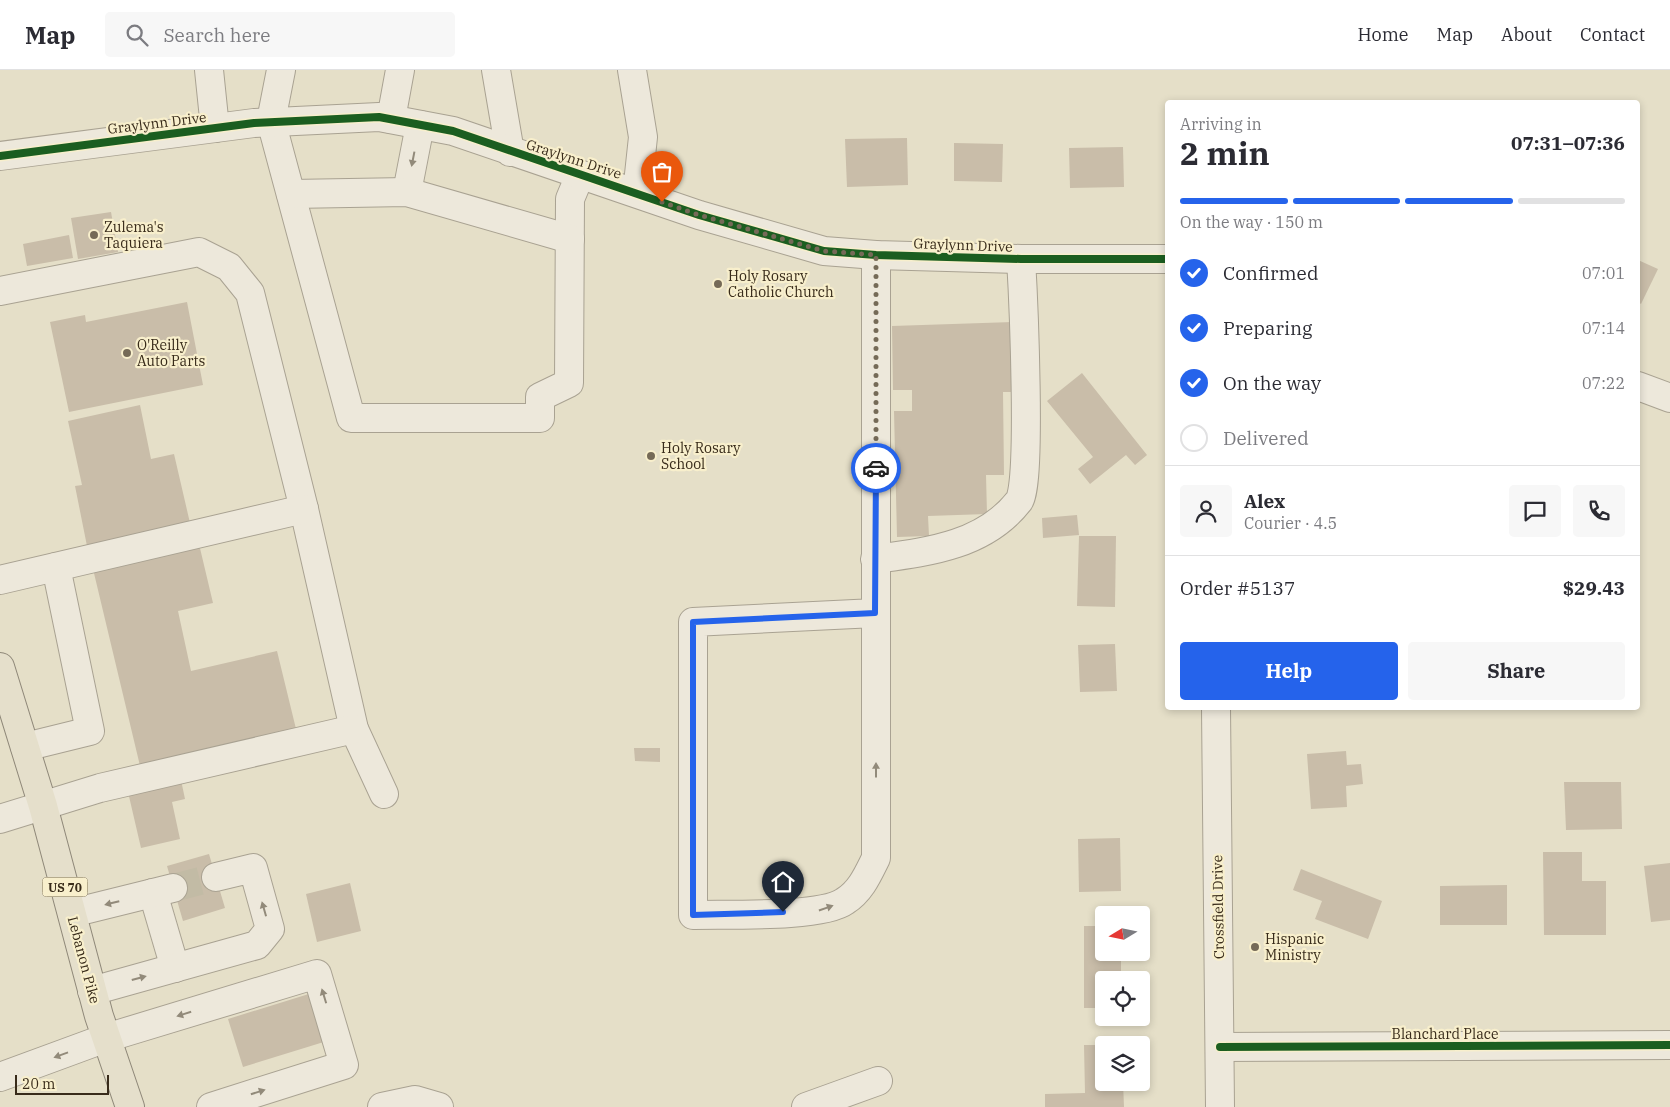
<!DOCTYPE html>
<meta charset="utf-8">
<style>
:root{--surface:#fff;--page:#f7f7f7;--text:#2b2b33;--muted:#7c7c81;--line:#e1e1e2;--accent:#2563eb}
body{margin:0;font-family:"IBM Plex Serif",serif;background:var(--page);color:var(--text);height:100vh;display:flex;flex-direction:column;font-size:19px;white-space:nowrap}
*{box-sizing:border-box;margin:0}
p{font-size:16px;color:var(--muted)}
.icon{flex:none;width:28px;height:28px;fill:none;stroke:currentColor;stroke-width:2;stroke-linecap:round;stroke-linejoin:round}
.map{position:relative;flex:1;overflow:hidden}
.drawer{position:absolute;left:1165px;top:30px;width:475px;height:610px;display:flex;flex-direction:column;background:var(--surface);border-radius:5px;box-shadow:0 2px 8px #0003}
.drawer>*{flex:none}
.needle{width:32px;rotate:260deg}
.fabs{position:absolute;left:1095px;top:836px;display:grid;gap:10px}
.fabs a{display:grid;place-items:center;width:55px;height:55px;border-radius:5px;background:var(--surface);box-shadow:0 2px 8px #0003;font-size:25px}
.scale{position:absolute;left:15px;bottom:12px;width:94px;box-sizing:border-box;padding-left:5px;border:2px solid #382b1a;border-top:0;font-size:14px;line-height:18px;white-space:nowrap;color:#382b1a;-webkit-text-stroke:4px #f8efcc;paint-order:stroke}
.pin{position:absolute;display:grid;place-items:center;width:42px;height:42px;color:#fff;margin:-51px -21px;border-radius:50% 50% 50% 0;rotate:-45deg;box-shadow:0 0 5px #0007}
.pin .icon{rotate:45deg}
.courier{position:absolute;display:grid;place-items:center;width:50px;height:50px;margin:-25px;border:4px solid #2563eb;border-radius:50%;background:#fff;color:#222;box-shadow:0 1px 6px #0007}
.headline em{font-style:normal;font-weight:800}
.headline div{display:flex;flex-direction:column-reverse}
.headline{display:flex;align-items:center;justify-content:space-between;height:85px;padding:0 15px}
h1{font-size:32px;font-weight:800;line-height:38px}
.bar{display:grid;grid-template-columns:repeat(4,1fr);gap:8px 5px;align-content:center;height:60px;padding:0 15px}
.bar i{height:6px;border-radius:4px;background:var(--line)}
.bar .selected{background:var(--accent)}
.bar p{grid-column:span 4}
.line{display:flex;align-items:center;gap:12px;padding:0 15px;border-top:1px solid var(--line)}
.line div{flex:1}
.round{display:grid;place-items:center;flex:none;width:52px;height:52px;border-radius:5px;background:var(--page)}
ol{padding:0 15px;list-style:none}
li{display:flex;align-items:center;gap:15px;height:55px}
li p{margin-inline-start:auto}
li .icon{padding:5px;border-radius:50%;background:var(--accent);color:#fff;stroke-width:4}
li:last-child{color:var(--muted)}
li i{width:28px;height:28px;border:2px solid var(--line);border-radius:50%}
.action{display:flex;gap:10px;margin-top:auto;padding:10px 15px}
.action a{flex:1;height:58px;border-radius:5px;background:var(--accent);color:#fff;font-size:20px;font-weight:800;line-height:58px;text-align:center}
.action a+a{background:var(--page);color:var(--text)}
header{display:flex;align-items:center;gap:30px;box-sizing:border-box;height:70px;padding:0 25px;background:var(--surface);border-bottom:1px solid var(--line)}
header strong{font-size:24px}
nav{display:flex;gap:28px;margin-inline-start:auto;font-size:18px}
.search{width:350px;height:45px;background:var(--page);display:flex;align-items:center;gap:12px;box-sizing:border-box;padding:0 18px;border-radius:5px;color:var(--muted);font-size:19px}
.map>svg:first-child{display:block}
.building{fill:#c9bda9}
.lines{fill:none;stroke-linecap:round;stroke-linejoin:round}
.minor-tunnel{stroke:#c2bba5;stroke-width:28;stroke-dasharray:28 14;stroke-linecap:butt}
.minor-casing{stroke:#a9a292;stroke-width:30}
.major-casing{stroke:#8f8879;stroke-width:30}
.minor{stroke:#ede8db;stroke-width:28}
.major{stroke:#e5dfcb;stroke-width:28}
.cycleway-casing{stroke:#f8efcc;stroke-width:11}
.cycleway{stroke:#1b5e20;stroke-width:8}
.oneway{fill:#928a7a}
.done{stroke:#756a57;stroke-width:5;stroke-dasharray:0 9}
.route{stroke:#2563eb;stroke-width:6}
.poi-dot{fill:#756a57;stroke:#f8efcc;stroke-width:2}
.labels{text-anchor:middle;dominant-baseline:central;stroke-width:4.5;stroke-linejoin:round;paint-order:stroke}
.shield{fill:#f8efcc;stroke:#72664f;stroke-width:1}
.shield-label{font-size:12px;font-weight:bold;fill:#382b1a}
.street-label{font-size:14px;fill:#382b1a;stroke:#f8efcc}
.poi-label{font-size:14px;fill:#382b1a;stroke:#f8efcc;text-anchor:start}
</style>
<header>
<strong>Map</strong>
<div class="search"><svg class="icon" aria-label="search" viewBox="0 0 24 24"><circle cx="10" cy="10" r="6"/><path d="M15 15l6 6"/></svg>Search here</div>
<nav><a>Home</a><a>Map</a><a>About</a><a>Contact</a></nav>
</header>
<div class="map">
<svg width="1670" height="1037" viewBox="0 0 1670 1037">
<rect width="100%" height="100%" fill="#e5dfc8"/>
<g class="building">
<path d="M907,68L908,115L847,117L845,69Z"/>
<path d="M954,73L1003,74L1002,112L954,111Z"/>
<path d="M1123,77L1124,117L1070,118L1069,78Z"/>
<path d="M111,142L118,182L78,189L71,148Z"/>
<path d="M69,165L73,188L27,196L23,174Z"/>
<path d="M1638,190L1658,199L1641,234L1638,232Z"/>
<path d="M187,232L203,315L69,342L50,252L85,245L86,252Z"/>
<path d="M1013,252L1015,322H1003L1004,405H986L987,444L928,446L929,466L897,467L894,341H912V320H893L892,256Z"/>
<path d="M1082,303L1147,385L1135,395L1126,385L1090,414L1078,399L1093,387L1047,331Z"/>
<path d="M140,335L151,389L174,384L190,453L87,476L75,416L82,415L68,351Z"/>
<path d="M1077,445L1079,465L1043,468L1042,448Z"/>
<path d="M1079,466H1116L1115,537L1077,536Z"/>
<path d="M199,474L213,533L178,541L191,601L277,581L297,663L141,700L93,499Z"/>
<path d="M1115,574L1117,621L1080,622L1078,575Z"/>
<path d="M634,678H660V692L635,691Z"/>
<path d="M1346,681L1347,695L1361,694L1363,714L1346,716L1347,737L1311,739L1307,684Z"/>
<path d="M181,710L185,729L172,732L180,769L141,778L128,722Z"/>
<path d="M1564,712H1621L1622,759L1566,760Z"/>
<path d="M1120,768L1121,821L1079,822L1078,769Z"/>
<path d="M1543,782H1582V811H1606V865H1544Z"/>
<path d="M209,784L225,838L183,851L167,796Z"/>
<path d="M1670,793V850L1651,852L1644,796Z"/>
<path d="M1301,799L1382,831L1368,869L1315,849L1322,831L1293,820Z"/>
<path d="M350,813L361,861L317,872L306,824Z"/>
<path d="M1507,815V855H1440V816Z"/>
<path d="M1084,856H1104V882H1121V910H1104V938H1084Z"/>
<path d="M312,923L327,971L243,997L228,949Z"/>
<path d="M1084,975H1104V1012H1123L1124,1037H1045V1024L1085,1023Z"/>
</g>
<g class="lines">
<path class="minor-tunnel" d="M173,818L216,807"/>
<defs>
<g id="minor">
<path d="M209,0L215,58"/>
<path d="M281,0L271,51L351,348H540V327L569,313L570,129L580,105"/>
<path d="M496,0L510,82"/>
<path d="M632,0L643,67L637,123"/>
<path d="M391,49L400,0"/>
<path d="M0,86L254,53L379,47L453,61L699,145L824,181L876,185L1021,189H1168"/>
<path d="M407,122L420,55"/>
<path d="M291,124L407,122L570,169"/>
<path d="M0,221L199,182L229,197L250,223L304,439L354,659L384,724"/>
<path d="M1638,316L1670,328"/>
<path d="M875,489C927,482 984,476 1019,431C1032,415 1023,222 1021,189"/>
<path d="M0,510L304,439"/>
<path d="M875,543L693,552V845C725,844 822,848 845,831C861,821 868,804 876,788V185"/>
<path d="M1216,638L1220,1037"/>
<path d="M25,677L90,661L56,497"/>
<path d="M0,749L100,718L354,659"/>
<path d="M153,823L175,898"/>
<path d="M72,843L173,818"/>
<path d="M92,921L257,875L270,859L253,798L216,807"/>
<path d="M1220,977L1670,975"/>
<path d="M0,1007L106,968L317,904L344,995L211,1037"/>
<path d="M382,1037L415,1030L439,1037"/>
<path d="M806,1037L878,1011"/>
</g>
<path id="major" d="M0,597L43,736L99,946L130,1037"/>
</defs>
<use href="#minor" class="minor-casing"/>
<use href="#major" class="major-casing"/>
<use href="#minor" class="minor"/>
<use href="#major" class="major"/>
<defs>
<g id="cycleway">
<path d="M0,86L254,53L379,47L453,61L699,145L824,181L876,185L1021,189H1168"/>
<path d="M1220,977L1670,975"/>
</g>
</defs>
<use href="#cycleway" class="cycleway-casing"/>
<use href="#cycleway" class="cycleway"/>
</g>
<defs><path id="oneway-solid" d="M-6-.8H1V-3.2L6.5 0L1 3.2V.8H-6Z" transform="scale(1.25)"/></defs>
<g class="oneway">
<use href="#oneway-solid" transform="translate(413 89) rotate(101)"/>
<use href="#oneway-solid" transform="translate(876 700) rotate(-90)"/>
<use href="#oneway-solid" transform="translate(112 833) rotate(166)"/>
<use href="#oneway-solid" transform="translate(826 838) rotate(-19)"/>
<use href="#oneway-solid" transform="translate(264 839) rotate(-106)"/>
<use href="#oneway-solid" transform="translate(139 908) rotate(-15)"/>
<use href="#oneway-solid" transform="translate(324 926) rotate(-107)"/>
<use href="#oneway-solid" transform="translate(184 944) rotate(163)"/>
<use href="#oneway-solid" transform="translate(61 985) rotate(160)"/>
<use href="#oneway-solid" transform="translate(258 1022) rotate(-18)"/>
</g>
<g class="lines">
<path class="done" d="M662,132L699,145L824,181L876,185V398"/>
<path class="route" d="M783,842L693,845V552L875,543L876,398"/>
</g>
<g class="poi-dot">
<circle cx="94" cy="165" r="5"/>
<circle cx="718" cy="214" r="5"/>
<circle cx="127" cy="283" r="5"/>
<circle cx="651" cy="386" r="5"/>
<circle cx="1255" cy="877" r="5"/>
</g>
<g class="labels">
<rect class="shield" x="42.5" y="807.5" width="45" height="19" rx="4"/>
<g class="shield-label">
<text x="65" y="817">US 70</text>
</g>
<g class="street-label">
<text transform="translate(157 53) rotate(-7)">Graylynn Drive</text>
<text transform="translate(574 89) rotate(18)">Graylynn Drive</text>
<text transform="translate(963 175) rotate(2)">Graylynn Drive</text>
<text transform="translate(1218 837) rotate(-91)">Crossfield Drive</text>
<text transform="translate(84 890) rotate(75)">Lebanon Pike</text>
<text x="1445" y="964">Blanchard Place</text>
</g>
<g class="poi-label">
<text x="104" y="157">Zulema's<tspan x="104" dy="16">Taquiera</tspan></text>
<text x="728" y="206">Holy Rosary<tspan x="728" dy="16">Catholic Church</tspan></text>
<text x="137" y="275">O'Reilly<tspan x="137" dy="16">Auto Parts</tspan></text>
<text x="661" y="378">Holy Rosary<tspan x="661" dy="16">School</tspan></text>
<text x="1265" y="869">Hispanic<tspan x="1265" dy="16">Ministry</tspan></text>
</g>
</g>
</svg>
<div class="fabs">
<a><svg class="needle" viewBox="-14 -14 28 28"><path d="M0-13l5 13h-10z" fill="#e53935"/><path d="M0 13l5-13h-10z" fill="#7c7c81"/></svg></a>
<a><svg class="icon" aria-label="locate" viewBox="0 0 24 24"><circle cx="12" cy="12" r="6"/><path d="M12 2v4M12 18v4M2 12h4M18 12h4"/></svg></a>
<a><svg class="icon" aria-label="layers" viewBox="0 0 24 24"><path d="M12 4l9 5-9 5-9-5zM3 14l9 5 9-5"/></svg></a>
</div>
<div class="scale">20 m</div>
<div class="pin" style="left:662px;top:132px;background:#ea580c"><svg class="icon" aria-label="bag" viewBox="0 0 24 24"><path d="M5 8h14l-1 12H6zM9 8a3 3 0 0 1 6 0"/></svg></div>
<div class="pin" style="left:783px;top:842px;background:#1f2937"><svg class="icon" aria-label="home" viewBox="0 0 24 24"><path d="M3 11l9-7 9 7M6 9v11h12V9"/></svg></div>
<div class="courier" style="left:876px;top:398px"><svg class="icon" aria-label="car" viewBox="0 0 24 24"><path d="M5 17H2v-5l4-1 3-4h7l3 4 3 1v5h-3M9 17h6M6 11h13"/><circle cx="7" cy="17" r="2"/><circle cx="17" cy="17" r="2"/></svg></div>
<section class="drawer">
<div class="headline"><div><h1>2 min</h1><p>Arriving in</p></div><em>07:31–07:36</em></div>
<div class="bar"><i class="selected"></i><i class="selected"></i><i class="selected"></i><i></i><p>On the way · 150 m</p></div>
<ol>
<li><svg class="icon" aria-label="check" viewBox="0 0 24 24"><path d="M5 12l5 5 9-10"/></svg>Confirmed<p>07:01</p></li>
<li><svg class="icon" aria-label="check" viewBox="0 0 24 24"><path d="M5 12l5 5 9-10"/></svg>Preparing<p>07:14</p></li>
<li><svg class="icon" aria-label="check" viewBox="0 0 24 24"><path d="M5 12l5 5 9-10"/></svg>On the way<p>07:22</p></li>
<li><i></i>Delivered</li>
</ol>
<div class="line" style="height:90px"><a class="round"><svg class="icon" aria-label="person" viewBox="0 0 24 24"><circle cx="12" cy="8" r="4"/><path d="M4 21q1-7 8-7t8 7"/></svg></a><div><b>Alex</b><p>Courier · 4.5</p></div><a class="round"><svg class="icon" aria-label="chat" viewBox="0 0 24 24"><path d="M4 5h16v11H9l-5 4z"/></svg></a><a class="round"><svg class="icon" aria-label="phone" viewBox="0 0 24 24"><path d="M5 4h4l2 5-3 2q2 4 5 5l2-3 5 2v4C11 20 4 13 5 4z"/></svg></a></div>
<div class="line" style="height:65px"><div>Order #5137</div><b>$29.43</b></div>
<div class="action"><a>Help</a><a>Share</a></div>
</section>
</div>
